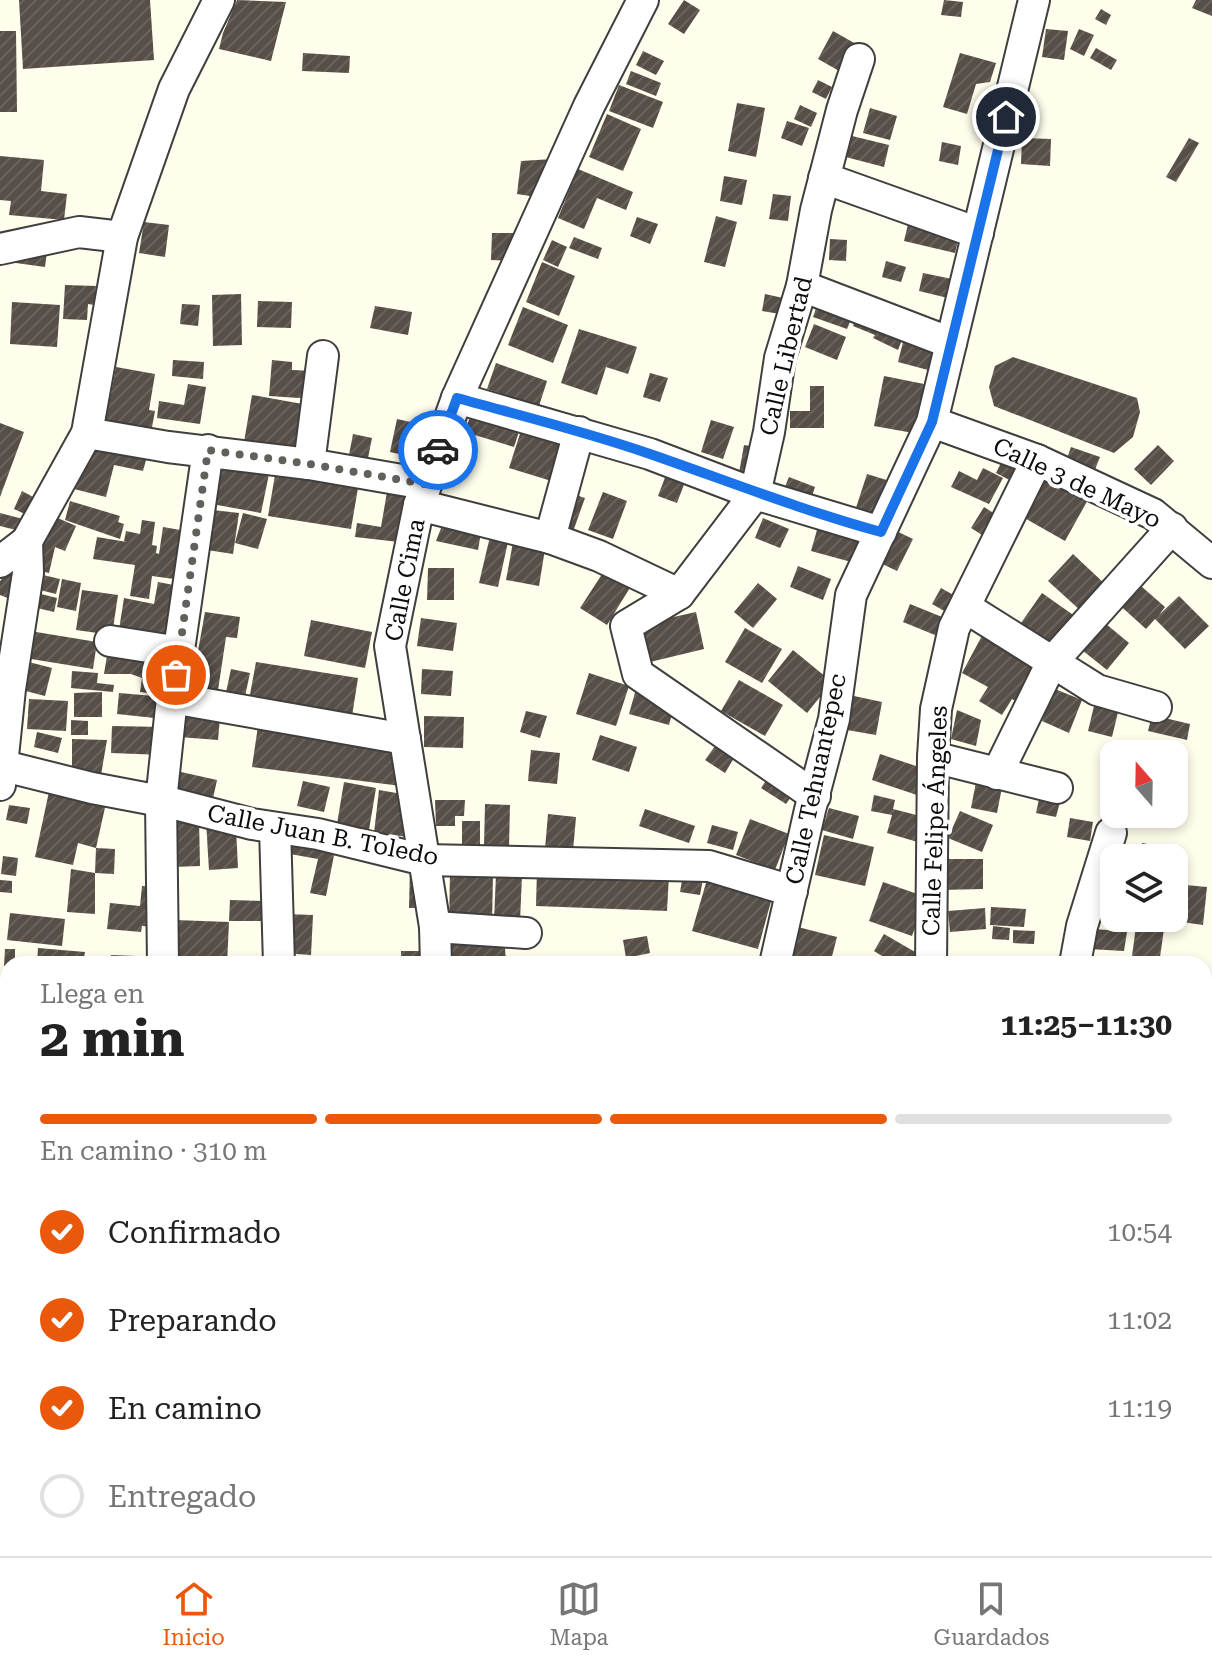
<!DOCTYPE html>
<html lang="es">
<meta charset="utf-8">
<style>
:root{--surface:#fff;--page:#f6f6f6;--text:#222;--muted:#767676;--line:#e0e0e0;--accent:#ea580c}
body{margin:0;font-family:"Roboto Serif",serif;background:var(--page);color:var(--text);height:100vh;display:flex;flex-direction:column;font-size:30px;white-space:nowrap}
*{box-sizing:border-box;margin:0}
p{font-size:26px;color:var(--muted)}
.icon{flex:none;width:44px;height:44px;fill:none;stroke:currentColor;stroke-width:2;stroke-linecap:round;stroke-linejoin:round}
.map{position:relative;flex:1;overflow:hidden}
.panel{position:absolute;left:0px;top:956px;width:1212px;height:600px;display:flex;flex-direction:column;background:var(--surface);border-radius:24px 24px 0 0;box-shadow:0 4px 12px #0003}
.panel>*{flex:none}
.needle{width:52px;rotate:340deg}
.tools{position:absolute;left:1100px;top:740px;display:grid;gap:16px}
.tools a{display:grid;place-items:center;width:88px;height:88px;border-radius:16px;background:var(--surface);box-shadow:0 4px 12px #0003;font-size:40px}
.pin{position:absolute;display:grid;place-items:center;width:68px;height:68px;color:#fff;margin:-34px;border:4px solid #fff;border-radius:50%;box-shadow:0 2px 8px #0007}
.courier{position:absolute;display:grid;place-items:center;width:80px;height:80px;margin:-40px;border:6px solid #1a73e8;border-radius:50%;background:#fff;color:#222;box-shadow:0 2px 10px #0007}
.summary em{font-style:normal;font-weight:700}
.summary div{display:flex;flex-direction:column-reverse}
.summary{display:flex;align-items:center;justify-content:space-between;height:136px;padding:0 40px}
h1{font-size:52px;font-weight:700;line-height:60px}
.bar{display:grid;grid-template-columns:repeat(4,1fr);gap:12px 8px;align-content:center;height:96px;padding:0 40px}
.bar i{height:10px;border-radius:6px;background:var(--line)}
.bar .active{background:var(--accent)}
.bar p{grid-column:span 4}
ol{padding:0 40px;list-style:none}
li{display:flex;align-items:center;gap:24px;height:88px}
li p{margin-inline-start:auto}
li .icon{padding:8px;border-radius:50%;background:var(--accent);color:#fff;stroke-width:4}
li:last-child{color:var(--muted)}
li i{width:44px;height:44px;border:4px solid var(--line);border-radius:50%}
.tabs{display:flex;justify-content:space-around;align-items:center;height:112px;border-top:2px solid var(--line);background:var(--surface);font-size:22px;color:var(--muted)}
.tabs a{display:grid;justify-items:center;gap:4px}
.tabs .active{color:var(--accent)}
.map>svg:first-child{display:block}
.building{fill:url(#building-hatch)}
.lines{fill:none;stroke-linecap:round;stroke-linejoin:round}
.minor-casing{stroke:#3f3f3f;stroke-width:34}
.minor{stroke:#fff;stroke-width:30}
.done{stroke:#61605a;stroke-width:8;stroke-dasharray:0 14.4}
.route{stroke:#1a73e8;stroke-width:10}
.labels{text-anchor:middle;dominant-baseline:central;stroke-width:8;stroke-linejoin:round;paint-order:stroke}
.street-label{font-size:24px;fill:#0c0c0c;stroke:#fff}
</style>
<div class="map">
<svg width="1212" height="1556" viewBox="0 0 1212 1556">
<defs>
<pattern id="building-hatch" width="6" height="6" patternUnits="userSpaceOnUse" patternTransform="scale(2)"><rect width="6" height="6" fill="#564e47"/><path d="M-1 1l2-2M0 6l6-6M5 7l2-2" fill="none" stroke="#69635d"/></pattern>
</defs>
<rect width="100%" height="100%" fill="#fffdeb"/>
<g class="building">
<path d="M19,0H150L154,60L23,69Z"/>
<path d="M237,0L286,2L271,61L219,49L223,33Z"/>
<path d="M684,0L700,10L684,34L668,24Z"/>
<path d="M944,0L963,2L961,17L941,15Z"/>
<path d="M1196,0H1212V16L1192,8Z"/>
<path d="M1101,9L1111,15L1106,25L1095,19Z"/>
<path d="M1046,29L1068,31L1064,60L1042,57Z"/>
<path d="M1079,29L1094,35L1084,56L1070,49Z"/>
<path d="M0,31H16L17,112H0Z"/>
<path d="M833,31L856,44L841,72L818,59Z"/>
<path d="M1096,48L1117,60L1111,70L1090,58Z"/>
<path d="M643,51L664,61L656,75L636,65Z"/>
<path d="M303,53L350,56L349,73L302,71Z"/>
<path d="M960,53L996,63L990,82L976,84L967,114L943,107Z"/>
<path d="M631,71L661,83L656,96L626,84Z"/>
<path d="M818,80L832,87L826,99L812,92Z"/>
<path d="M619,85L663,102L653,128L609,111Z"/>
<path d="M737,103L765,108L756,157L728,151Z"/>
<path d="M800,105L817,113L811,127L794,119Z"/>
<path d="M870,108L897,116L890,140L863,133Z"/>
<path d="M607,114L641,129L623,171L589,157Z"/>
<path d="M787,121L809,128L802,146L781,138Z"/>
<path d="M848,135L889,145L884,167L842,156Z"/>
<path d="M1022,138L1051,139L1050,166L1021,164Z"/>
<path d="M1189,138L1199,143L1176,182L1166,177Z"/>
<path d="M942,142L961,146L958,165L939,161Z"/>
<path d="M0,156L44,160L41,191L67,194L64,220L9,215L11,201L0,200Z"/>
<path d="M553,159L543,198L517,194L521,161Z"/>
<path d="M578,169L633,192L626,210L597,198L584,229L558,218Z"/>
<path d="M724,176L747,180L742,205L720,201Z"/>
<path d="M773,194L791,196L788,221L769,219Z"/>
<path d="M716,216L737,222L725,267L704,262Z"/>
<path d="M637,217L658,224L650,244L630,236Z"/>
<path d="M909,220L960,232L955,253L904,241Z"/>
<path d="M144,222L169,225L165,257L139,253Z"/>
<path d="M492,233H515L514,261L491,260Z"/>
<path d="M574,237L602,248L598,259L569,248Z"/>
<path d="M830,239L847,240L846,261L829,260Z"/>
<path d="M552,240L567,247L558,267L543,260Z"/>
<path d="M18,247L47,251L45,267L16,263Z"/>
<path d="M886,261L906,267L901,282L882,277Z"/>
<path d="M542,262L575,276L559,316L526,302Z"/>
<path d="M923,273L952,279L948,298L919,291Z"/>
<path d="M65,285L96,286L94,305L88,304L87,320L63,319Z"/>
<path d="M241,294L242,345L213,346L212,295Z"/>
<path d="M765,294L783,298L780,314L762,311Z"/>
<path d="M821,294L856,307L847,329L813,317Z"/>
<path d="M258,301L292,302L291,328L257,327Z"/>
<path d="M12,302L60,305L57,347L10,344Z"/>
<path d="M182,304L200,305L198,326L180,324Z"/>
<path d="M375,306L412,312L408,335L370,328Z"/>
<path d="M523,307L568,325L553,363L508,345Z"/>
<path d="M860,310L937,338L928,370L898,362L906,330L898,350L873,338L875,335L853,326Z"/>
<path d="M814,324L846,337L837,360L805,347Z"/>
<path d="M579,329L637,347L628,374L606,367L597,395L561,383Z"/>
<path d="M1013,357L1137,398L1140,412L1133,437L1114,453L994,406L989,387L995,366Z"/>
<path d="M173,360L204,362L203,379L172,376Z"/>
<path d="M272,360L292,362V370L316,371L314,399L269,396Z"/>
<path d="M496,363L547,381L539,406L487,389Z"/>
<path d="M116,367L155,374L149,410L155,411L150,438L104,430Z"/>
<path d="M650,373L668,378L660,402L643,397Z"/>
<path d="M884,376L929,385L919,434L874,426Z"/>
<path d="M188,384L206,387L200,424L157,418L159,401L184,405Z"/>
<path d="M810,386H824V428H790V411H810Z"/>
<path d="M252,395L308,405L298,457L243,448Z"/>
<path d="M474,404L523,419L514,447L465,432Z"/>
<path d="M525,418L573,433L558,483L509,468Z"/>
<path d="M397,419L433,427L426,460L390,452Z"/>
<path d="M711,420L734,427L723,459L701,452Z"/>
<path d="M0,423L24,432L0,497Z"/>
<path d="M353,434L372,438L368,458L349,455Z"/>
<path d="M95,442L148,453L143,471L114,465L106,497L70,488Z"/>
<path d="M744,445L762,448L757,476L739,473Z"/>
<path d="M1158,445L1174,461L1151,485L1134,469Z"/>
<path d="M1071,447L1100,457L1094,472L1066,461Z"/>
<path d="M1004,457L1025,468L1017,484L996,473Z"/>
<path d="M219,465L269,474L261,513L212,504Z"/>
<path d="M669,467L688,474L677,503L658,496Z"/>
<path d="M983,468L1003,478L989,504L951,487L959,471L977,480Z"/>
<path d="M1047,471L1090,496L1065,541L1021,516Z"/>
<path d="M867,474L893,482L878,525L853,517Z"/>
<path d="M275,475L358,488L351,529L268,516Z"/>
<path d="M789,477L815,487L811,499L784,489Z"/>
<path d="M22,491L35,498L27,515L14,509Z"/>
<path d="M387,492L407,496L399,542L355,537L357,523L381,527Z"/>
<path d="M603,492L627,501L613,539L588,530Z"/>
<path d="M570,493L585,498L570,540L555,535Z"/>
<path d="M70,501L120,516L118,522L124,524L120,539L65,520Z"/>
<path d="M984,507L1003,519L990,540L971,528Z"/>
<path d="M213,510L239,513L233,554L207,550Z"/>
<path d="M0,513L23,519L20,531L0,526Z"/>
<path d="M243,513L267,519L258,549L235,543Z"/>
<path d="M53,516L76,526L65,551L55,547L49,573L37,570L42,541Z"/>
<path d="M445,518L482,527L478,550L436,541Z"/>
<path d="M763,518L789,529L780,548L755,538Z"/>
<path d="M142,520L155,522L152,545L157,546L156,553L159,554L163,527L192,532L177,556L174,579L152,576L149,599L130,596L135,565L93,559L97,537L127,542L124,541L126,531L140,534Z"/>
<path d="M819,523L862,535L855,563L811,551Z"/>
<path d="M492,528L510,533L498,587L479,583Z"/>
<path d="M892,529L913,539L897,571L876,561Z"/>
<path d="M514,537L546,543L539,586L506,580Z"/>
<path d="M1073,554L1106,585L1081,611L1048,581Z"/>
<path d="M610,562L636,578L607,625L580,608Z"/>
<path d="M15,566V601L0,595V581Z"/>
<path d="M798,566L831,579L823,600L790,587Z"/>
<path d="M428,568H454V600H427Z"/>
<path d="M39,574L60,579L56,594L36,589Z"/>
<path d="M62,579L81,583L76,611L57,607Z"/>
<path d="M1133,579L1165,607L1159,615L1179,596L1209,626L1185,649L1155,619L1146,629L1114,600Z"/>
<path d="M158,582L184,587L173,645L118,636L124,598L154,604Z"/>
<path d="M758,583L777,599L753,628L734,612Z"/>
<path d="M941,588L964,601L955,617L932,604Z"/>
<path d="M82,590L118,595L112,635L76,630Z"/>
<path d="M37,593L57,598L54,612L33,607Z"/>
<path d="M1042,593L1079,619L1057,649L1021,623Z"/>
<path d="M910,604L942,617L935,635L903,622Z"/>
<path d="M205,612L240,617L237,638L226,637L217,697L185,692L190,661L196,662Z"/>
<path d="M696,612L704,649L650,662L642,624Z"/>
<path d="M421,618L457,623L453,651L417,646Z"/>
<path d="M1100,619L1129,643L1107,670L1077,646Z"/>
<path d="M311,620L372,632L365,668L304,656Z"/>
<path d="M745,628L782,649L762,683L725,662Z"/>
<path d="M30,631L97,642L93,669L25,658Z"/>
<path d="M984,632L1040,662L1018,703L1012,699L1002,715L979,701L988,687L962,673Z"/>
<path d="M109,643L134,649L166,666V695L140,692L142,678L131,674H104Z"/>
<path d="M793,650L832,682L807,713L768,681Z"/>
<path d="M25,661L52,668L45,696L18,689Z"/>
<path d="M256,662L358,678L352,716L249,700Z"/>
<path d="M231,669L250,673L244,701L225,697Z"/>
<path d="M422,669L453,671L451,696L421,694Z"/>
<path d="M72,671L98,673L97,683L114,685L113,692L71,688Z"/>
<path d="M589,673L629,686L616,726L576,714Z"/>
<path d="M739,680L783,705L765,736L721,711Z"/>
<path d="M636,689L676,700L669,725L629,714Z"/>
<path d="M1055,689L1082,700L1069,733L1042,721Z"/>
<path d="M102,692V717H74V693Z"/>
<path d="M119,693L166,697L164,719L117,714Z"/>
<path d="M854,696L882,702L876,735L847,730Z"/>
<path d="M29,699L68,701L66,731L27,729Z"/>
<path d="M1095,702L1119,708L1112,737L1088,731Z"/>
<path d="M181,703L221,707L218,740L179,737Z"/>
<path d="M957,710L981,720L976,746L951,739Z"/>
<path d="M526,711L547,716L540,738L520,732Z"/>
<path d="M1152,715L1190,724L1187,740L1148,731Z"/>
<path d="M424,716L464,717L463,748L424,747Z"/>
<path d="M259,719L398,740L401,786L252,767Z"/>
<path d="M71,720L88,721V735H71Z"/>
<path d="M112,726L164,727L163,755L111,753Z"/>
<path d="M37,732L62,738L58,753L34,747Z"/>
<path d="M600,735L637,747L629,772L592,760Z"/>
<path d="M723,735L740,748L725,773L705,760Z"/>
<path d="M72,739L107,740L101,775L72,771Z"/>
<path d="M531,750L560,753L557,784L528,781Z"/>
<path d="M880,754L925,769L917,795L872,780Z"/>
<path d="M774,768L799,785L786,804L761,788Z"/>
<path d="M181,772L217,780L212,803L176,796Z"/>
<path d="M977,777L1003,782L997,813L971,808Z"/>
<path d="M303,781L330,787L324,812L297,806Z"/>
<path d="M344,782L376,788L368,836L336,830Z"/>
<path d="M50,787L106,803L96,848L78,843L73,865L35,857Z"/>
<path d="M379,790L408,795L409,837L374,833Z"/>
<path d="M1041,790L1062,794L1056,817L1036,813Z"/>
<path d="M874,795L895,800L893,809L928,818L921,843L887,833L892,815L871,811Z"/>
<path d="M435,800H465L464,816H455V826H436Z"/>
<path d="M485,804L510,805L509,847L484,846Z"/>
<path d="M9,805L30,808L27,824L6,820Z"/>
<path d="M829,808L859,816L853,839L822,830Z"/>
<path d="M645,809L695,826L689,843L639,826Z"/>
<path d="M960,811L993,825L982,852L948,838Z"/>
<path d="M548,814L576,817L573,851L545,849Z"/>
<path d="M199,818L200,866L172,867L171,819Z"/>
<path d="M1070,818L1093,822L1090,841L1067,837Z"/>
<path d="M750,819L789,834L775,870L736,855Z"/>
<path d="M206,821L236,828L238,868L209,870Z"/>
<path d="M462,821H480V846L462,845Z"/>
<path d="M712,825L738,832L733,850L707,843Z"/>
<path d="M824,835L874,847L865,886L815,875Z"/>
<path d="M280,836L336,845L326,896L310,893L318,859L279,852Z"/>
<path d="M1142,843L1163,847L1161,858H1139Z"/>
<path d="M96,848L115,849L114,874L95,873Z"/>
<path d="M3,856L18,858L16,876L1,874Z"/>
<path d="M941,859H983V889L941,890Z"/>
<path d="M410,867L427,908H409Z"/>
<path d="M71,869L95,873V914L67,912Z"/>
<path d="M537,869L669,875L667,911L536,906Z"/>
<path d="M450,871L493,872L492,927H449Z"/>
<path d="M496,875L522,876L520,921L494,920Z"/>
<path d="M683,875L703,879L700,895L680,892Z"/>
<path d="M708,876L773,894L758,949L692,931Z"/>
<path d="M0,880L12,881V893L0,892Z"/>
<path d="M883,882L926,897L912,936L869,921Z"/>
<path d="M1175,884L1207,887L1203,925L1182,922L1184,905L1174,904Z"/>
<path d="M142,886L159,887L156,927L142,926L141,932L107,929L110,903L140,906Z"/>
<path d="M230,900L266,901V921H229Z"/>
<path d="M991,907L1026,909L1024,927L990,925Z"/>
<path d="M985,908L986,929L950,932L948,911Z"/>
<path d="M10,913L65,919L62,946L7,940Z"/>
<path d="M286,914L313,915L311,955L284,953Z"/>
<path d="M175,920L229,922L227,964H173Z"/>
<path d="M993,926L1010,928L1009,940L992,939Z"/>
<path d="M1136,926L1164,929L1159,964H1131Z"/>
<path d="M798,927L837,937L830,964H787Z"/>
<path d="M1096,929L1127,932L1124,951L1089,949Z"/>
<path d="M1013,930L1035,931L1034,944L1013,943Z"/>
<path d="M504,932L506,964H450V933Z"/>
<path d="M884,934L922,956L918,964H878L882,956L874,951Z"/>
<path d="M647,936L650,953L626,958L623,940Z"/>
<path d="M38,948L85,952L83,963L37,964Z"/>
<path d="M5,949H15V964L4,966Z"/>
<rect x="401" y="951" width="31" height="13"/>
<path d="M111,955L136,956V964H110Z"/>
<rect x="1023" y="958" width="19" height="6"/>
<rect x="1204" y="1015" width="8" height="14"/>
<path d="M0,1029L8,1031V1053H5L2,1073Z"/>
<path d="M6,1128H8V1170L0,1169Z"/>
<path d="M1204,1160H1212V1183L1204,1182Z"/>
<rect x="0" y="1224" width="8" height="13"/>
<path d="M1,1299H8V1330H0Z"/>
<path d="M8,1397V1413L0,1415V1400Z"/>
<path d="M8,1485V1501L0,1503V1487Z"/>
<path d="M55,1548H89L91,1556H57Z"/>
<path d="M300,1548H332L333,1549L307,1556H273Z"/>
<path d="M532,1548H568L560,1554L562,1556H524Z"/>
<path d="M639,1548H678L680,1556H641Z"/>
<path d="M1013,1548H1050V1556H1014Z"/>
<rect x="1164" y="1548" width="29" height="8"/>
<path d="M837,1551V1556H793V1554Z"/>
</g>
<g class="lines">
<defs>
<g id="minor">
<path d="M824,178L978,233"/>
<path d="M0,249L79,232L122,237"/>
<path d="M802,286L951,343"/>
<path d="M457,398L650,454L755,494L881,532"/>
<path d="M932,422L1037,460L1153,514L1212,563"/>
<path d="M87,433L168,447L309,464L425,484"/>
<path d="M309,464L323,356"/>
<path d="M419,505L550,538L599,556L679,594"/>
<path d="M550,538L579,432"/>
<path d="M0,562L27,541L87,433L122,237L174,89L219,0"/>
<path d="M965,607L1097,690L1156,707"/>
<path d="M110,641L180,652"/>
<path d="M172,698L405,739"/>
<path d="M933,757L1057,788"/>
<path d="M0,765L92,788L171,803L252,824L318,834L424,860L709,866L792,891"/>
<path d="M997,774L1052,662L1172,528"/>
<path d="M0,785L10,689L28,573L27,541"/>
<path d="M815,796L638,674L626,626L679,594L755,494L769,432L780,358L802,286L816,210L842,110L859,59"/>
<path d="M275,828L279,964"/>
<path d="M435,927L526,933"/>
<path d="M163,964L161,801L172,698L208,450"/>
<path d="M436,964L435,927L390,646L419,505L457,398L589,106L643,0"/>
<path d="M775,964L810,810L834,719L851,595L932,422L1034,0"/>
<path d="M931,964L933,757L936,709L954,628L1037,460"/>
<path d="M1075,964L1082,926L1111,833"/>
<path d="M0,1021H8"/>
<path d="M1204,1063L1212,1062"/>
<path d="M0,1284L8,1285"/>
<path d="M1204,1288L1212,1290"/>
<path d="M1212,1340L1205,1383L1208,1473L1212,1474"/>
<path d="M0,1461L8,1459"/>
<path d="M204,1548L207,1556"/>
<path d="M405,1548L425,1556"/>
<path d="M725,1548V1556"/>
<path d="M849,1548L850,1556"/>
<path d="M978,1548L980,1556"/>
<path d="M247,1556L274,1548"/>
<path d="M348,1556L354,1548"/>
<path d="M460,1556L477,1548"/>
</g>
</defs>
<use href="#minor" class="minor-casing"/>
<use href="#minor" class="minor"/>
</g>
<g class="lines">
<path class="done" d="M176,675L208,450L309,464L425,484L438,450"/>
<path class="route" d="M438,450L457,398C522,416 587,432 650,454C728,481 801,510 881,532L932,422L1006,117"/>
</g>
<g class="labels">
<g class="street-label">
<text transform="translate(786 356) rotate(-77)">Calle Libertad</text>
<text transform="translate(1077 483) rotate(25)">Calle 3 de Mayo</text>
<text transform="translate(405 580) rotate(-79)">Calle Cima</text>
<text transform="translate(816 779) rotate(-78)">Calle Tehuantepec</text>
<text transform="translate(935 821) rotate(-88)">Calle Felipe Ángeles</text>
<text transform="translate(323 835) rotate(11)">Calle Juan B. Toledo</text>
</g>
</g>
</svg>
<div class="tools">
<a><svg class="needle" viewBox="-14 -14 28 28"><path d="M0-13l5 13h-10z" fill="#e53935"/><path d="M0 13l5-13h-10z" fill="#767676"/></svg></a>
<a><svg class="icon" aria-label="layers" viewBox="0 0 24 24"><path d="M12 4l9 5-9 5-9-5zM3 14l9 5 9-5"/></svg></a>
</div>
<div class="pin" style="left:176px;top:675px;background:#ea580c"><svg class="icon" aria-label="bag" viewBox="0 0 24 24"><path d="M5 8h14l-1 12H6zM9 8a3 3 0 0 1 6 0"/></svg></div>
<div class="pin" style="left:1006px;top:117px;background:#1f2937"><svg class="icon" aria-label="home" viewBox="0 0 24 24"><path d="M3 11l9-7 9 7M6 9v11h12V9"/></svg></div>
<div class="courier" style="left:438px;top:450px"><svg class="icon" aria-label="car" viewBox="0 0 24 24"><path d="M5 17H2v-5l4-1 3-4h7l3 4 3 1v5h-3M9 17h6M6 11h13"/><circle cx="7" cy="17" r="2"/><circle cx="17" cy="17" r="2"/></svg></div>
<section class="panel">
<div class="summary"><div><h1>2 min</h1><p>Llega en</p></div><em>11:25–11:30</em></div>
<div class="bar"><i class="active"></i><i class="active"></i><i class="active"></i><i></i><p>En camino · 310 m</p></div>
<ol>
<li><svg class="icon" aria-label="check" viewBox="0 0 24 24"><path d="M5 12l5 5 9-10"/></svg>Confirmado<p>10:54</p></li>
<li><svg class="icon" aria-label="check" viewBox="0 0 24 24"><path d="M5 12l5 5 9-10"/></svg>Preparando<p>11:02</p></li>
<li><svg class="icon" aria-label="check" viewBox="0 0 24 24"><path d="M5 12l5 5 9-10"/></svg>En camino<p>11:19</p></li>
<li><i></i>Entregado</li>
</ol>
</section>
</div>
<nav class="tabs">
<a class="active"><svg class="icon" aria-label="home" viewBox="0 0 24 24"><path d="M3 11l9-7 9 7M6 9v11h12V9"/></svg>Inicio</a>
<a><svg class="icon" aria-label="map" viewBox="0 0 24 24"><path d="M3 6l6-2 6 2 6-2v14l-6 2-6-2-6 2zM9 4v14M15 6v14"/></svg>Mapa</a>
<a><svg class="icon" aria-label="saved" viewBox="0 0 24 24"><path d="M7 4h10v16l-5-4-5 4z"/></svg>Guardados</a>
</nav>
